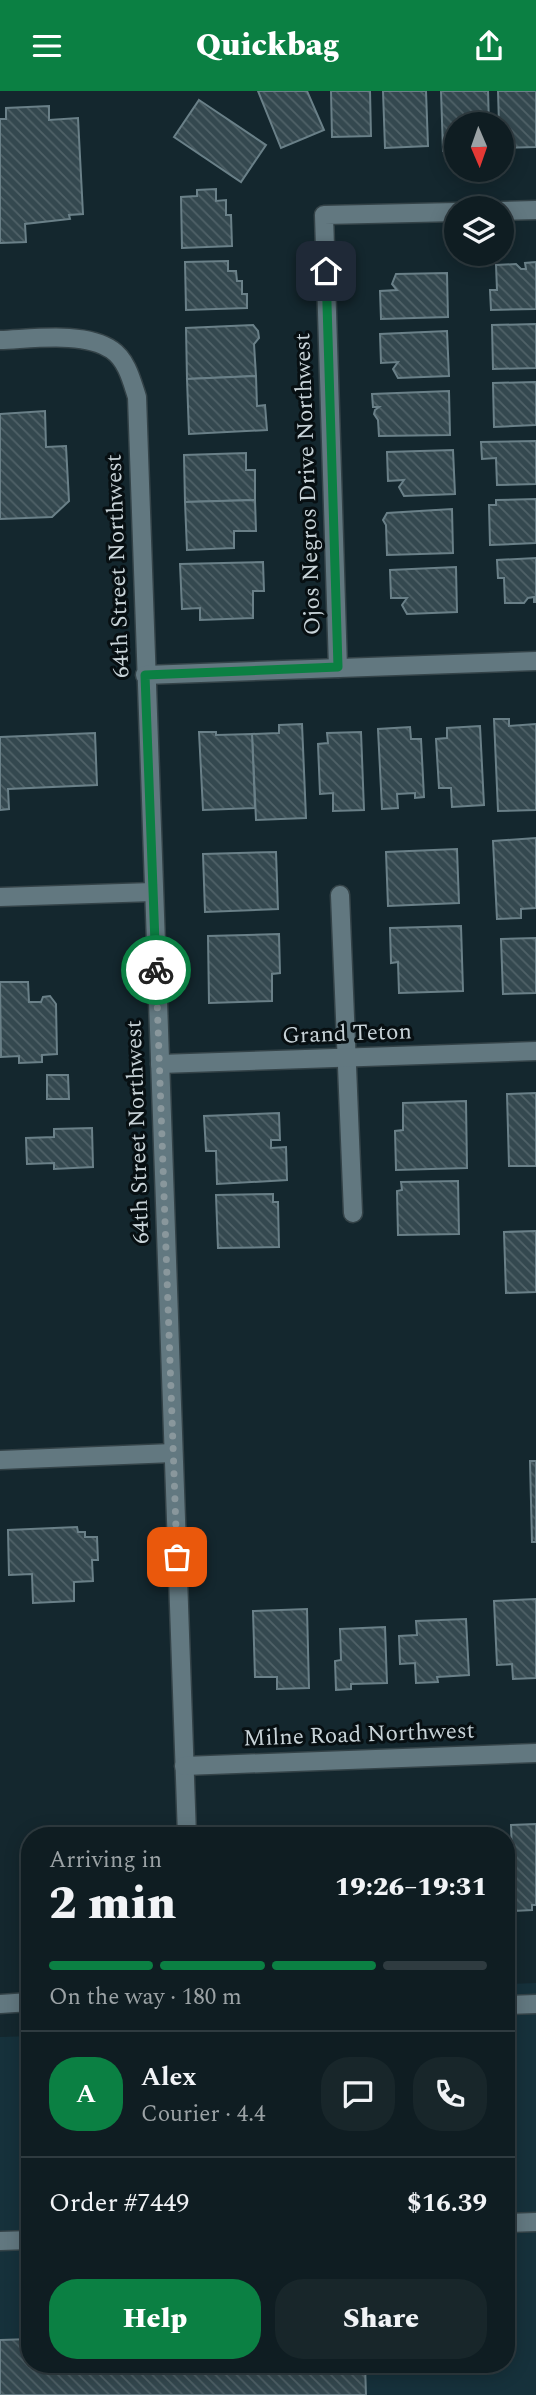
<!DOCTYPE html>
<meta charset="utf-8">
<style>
:root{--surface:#0f1d22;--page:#18262a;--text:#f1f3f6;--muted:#9ba2a5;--line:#2f3b40;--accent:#0b8043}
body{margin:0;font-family:Spectral,serif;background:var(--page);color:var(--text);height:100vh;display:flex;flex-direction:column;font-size:26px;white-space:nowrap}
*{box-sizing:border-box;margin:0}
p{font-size:23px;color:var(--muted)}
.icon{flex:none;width:38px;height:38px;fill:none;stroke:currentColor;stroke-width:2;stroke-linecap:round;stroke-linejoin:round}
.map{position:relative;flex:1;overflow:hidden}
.panel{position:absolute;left:21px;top:1736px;width:494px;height:546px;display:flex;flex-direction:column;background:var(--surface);border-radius:28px;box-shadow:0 4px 18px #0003,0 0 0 2px var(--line)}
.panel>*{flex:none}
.needle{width:46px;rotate:178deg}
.controls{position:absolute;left:444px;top:21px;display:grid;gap:14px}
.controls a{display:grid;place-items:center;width:70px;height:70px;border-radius:50%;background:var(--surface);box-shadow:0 4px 18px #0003,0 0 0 2px var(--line);font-size:35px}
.pin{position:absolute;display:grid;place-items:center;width:60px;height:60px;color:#fff;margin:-30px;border-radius:14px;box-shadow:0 4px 10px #0006}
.courier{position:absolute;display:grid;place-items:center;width:70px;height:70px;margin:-35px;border:5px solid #0b8043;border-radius:50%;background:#fff;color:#222;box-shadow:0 2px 9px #0007}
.summary em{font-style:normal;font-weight:800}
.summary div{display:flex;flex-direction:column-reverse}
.summary{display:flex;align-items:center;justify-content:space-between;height:119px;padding:0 28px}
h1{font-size:46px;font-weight:800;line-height:52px}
.bar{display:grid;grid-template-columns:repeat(4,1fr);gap:10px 7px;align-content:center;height:84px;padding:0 28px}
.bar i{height:9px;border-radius:5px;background:var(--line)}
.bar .current{background:var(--accent)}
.bar p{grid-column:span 4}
.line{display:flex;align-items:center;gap:18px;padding:0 28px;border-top:2px solid var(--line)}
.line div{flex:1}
.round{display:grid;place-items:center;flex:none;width:74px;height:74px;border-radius:28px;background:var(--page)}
.primary-button{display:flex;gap:14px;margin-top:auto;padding:14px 28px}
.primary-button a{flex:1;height:80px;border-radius:28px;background:var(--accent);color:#fff;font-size:28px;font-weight:800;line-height:80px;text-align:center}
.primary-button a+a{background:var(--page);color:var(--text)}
header{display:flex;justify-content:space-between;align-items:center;height:91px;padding:0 28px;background:var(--accent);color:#fff;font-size:32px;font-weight:800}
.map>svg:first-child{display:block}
.built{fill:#16313b}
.building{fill:url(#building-back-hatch);stroke:#6a8088;stroke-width:2}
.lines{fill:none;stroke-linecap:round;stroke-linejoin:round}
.minor-casing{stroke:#344348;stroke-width:21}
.minor{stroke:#627880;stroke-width:18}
.done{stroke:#89979c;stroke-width:7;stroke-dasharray:0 12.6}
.route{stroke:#0b8043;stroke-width:9}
.labels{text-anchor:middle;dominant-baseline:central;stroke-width:6;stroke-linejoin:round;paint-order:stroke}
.street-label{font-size:23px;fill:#c8d3d8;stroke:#070f12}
</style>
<header><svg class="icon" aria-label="menu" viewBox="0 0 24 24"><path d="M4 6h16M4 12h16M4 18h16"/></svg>Quickbag<svg class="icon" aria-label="share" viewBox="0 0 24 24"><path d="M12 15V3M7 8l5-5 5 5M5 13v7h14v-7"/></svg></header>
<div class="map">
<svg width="536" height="2304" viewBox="0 0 536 2304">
<defs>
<pattern id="building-back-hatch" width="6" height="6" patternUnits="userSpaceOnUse" patternTransform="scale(1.75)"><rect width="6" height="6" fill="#34484f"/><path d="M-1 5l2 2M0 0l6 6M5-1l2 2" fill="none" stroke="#506268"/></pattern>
</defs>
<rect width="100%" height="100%" fill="#14272e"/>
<path class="built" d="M536,1892V2304H0V1946L30,1945V2273H506V1893Z"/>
<g class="building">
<path d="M258,0H307L324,39L281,57Z"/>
<path d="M331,0H370L371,45L332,46Z"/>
<path d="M383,0H426L428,55L385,57Z"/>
<path d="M441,0H488L489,33H457V59L443,60Z"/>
<path d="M498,0H536V56L502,57V33H499Z"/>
<path d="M199,9L266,54L241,91L174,46Z"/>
<path d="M49,15V29L78,27L83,123L69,124L70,128L25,133L26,151L0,152V28H6V17Z"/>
<path d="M216,98V110L226,109V124H231L232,155L182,157L181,106L197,105V99Z"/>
<path d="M228,170V180H236L237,190H242V203H247V217L186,219L185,171Z"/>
<path d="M536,171V218L491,219L490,199H497L496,174L516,173L521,178H526L525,172Z"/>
<path d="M447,182L448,226L381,228L380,200L397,199L392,193L396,183Z"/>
<path d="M536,233V277L493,278L492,234Z"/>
<path d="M253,234L258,240L259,247L254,253L256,285L187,288L186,237Z"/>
<path d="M447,240L449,285L398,287L393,278L398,271L381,272L380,243Z"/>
<path d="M256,285L257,315L265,314L267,339L189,343L187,288Z"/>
<path d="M536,291V334L494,336L493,292Z"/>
<path d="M449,300L450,344L379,345L378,329L374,323L375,319L379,316H373L372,303Z"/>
<path d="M45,320L46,356L66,355L69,410L52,426L0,428V323Z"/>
<path d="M536,350V393L497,394L496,367L482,368L481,351Z"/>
<path d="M453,359L455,403L404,405L399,396L404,389L388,390L387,361Z"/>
<path d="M246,362V379H255V409L185,411L184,364Z"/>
<path d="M536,408V452L490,454L489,414H496V409Z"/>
<path d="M255,409L256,440H234V457L187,459L185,411Z"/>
<path d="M452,418L453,462L387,464L386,434L383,429L387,422Z"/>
<path d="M536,467V511H534V506L528,507L524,512H505L504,487H498L497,469Z"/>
<path d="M263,471L264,500H253V527L200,529V517L182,518L180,473Z"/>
<path d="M456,476L457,521L407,523L402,514L407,507H391L390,479Z"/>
<path d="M494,628H509V635L536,633V719L498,720Z"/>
<path d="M302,633L306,727L256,729L252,643L279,642V634Z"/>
<path d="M480,635L484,714L452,716L451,697H439L436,648L447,647V637Z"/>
<path d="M410,636L411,648H421L424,706L415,707V702L397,703L398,717L382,718L378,638Z"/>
<path d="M199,641H216V644L252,643L255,717L203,719Z"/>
<path d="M361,641L364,719L333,720V702L320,703L318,653L328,652L327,642Z"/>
<path d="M95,642L97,694L8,698L9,718L0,719V646Z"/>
<path d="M536,747V817L521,818V827L497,828L493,750Z"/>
<path d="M457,758L459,812L388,815L386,761Z"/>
<path d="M276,761L278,818L205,821L203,763Z"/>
<path d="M461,835L463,900L399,902L398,871L391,872L390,837Z"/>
<path d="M279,843L280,882L272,883V910L209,912L208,845Z"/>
<path d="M536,847V902L503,903L501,848Z"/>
<path d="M0,891H28L29,911H41L43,906L50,905L56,913L57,963L42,964V971L19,972V965L1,966Z"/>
<path d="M47,984H68L69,1008H47Z"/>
<path d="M536,1002V1075H509L507,1003Z"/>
<path d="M466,1010L467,1077L396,1079L395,1040L403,1039V1012Z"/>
<path d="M279,1022L280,1049H271V1057L286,1056L287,1089L217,1093L216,1060H206L204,1025Z"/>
<path d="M92,1037L93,1076L54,1078V1072L27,1073L26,1047L54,1046V1038Z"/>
<path d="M458,1090L459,1143L398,1144L397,1100L402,1099L401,1091Z"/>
<path d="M273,1103V1111H278L279,1156L218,1157L216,1104Z"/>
<path d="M536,1140V1201L506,1202L504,1141Z"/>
<path d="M530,1370H536V1451H532Z"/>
<path d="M77,1436L78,1441H85V1446H97L98,1469H92L93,1490L74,1491V1510L33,1512L32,1483L9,1484L8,1439Z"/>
<path d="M536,1508V1587L513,1588L512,1573L497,1574L494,1510Z"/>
<path d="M307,1518L309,1597L277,1598V1586H255L253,1520Z"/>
<path d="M466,1528L469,1584L437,1586L438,1591L416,1592L415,1572L400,1573L399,1545L417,1544L416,1530Z"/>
<path d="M385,1536L387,1592L351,1593V1598L336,1599L335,1570L341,1569L340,1538Z"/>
<path d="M536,1733V1814H532V1819L514,1820L511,1734Z"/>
<path d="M22,1799H30V1832H23Z"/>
<path d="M30,2248V2273H365L366,2304H0V2249Z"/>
</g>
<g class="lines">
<defs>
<g id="minor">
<path d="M502,120L536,119"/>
<path d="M0,249C32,248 85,240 112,259C127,269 132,291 137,306L187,1745"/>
<path d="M338,577L324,124L457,121"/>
<path d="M145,584L536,570"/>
<path d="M340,804L353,1122"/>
<path d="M0,806L153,801"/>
<path d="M160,973L536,960"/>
<path d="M0,1369L173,1362"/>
<path d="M184,1675L536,1662"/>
<path d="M0,1913L30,1911"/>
<path d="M506,1914L536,1913"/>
<path d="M506,2132L536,2131"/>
<path d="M0,2150L30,2149"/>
</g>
</defs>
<use href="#minor" class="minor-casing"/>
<use href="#minor" class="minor"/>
</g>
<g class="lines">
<path class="done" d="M156,879L177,1466"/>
<path class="route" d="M156,879L145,584L338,576L326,180"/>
</g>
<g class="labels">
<g class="street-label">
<text transform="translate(308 393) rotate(-92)">Ojos Negros Drive Northwest</text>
<text transform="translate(118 475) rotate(-92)">64th Street Northwest</text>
<text transform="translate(347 943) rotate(-2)">Grand Teton</text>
<text transform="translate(138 1041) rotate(-92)">64th Street Northwest</text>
<text transform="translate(359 1644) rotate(-2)">Milne Road Northwest</text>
</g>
</g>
</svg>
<div class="controls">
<a><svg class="needle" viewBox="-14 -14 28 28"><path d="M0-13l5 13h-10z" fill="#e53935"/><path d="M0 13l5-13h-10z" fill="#9ba2a5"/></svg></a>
<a><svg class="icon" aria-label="layers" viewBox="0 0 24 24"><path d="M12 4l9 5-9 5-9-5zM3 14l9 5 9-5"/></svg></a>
</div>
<div class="pin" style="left:177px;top:1466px;background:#ea580c"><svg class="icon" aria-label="bag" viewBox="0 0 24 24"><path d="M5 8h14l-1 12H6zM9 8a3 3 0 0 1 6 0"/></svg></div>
<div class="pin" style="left:326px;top:180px;background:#1f2937"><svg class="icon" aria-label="home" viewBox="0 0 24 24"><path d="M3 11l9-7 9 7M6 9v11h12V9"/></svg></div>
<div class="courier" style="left:156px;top:879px"><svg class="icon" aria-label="bike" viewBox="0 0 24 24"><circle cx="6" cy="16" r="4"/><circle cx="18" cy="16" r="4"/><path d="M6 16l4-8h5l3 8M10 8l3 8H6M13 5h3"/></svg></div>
<section class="panel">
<div class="summary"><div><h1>2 min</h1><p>Arriving in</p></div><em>19:26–19:31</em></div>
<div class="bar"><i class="current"></i><i class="current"></i><i class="current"></i><i></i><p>On the way · 180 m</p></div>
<div class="line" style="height:126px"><b class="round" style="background:var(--accent);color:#fff">A</b><div><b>Alex</b><p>Courier · 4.4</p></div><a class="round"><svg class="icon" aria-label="chat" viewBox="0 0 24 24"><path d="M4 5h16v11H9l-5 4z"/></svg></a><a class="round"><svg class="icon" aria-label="phone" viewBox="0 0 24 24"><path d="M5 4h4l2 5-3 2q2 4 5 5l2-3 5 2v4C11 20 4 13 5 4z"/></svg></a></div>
<div class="line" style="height:91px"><div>Order #7449</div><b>$16.39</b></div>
<div class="primary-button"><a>Help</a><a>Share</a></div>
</section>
</div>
